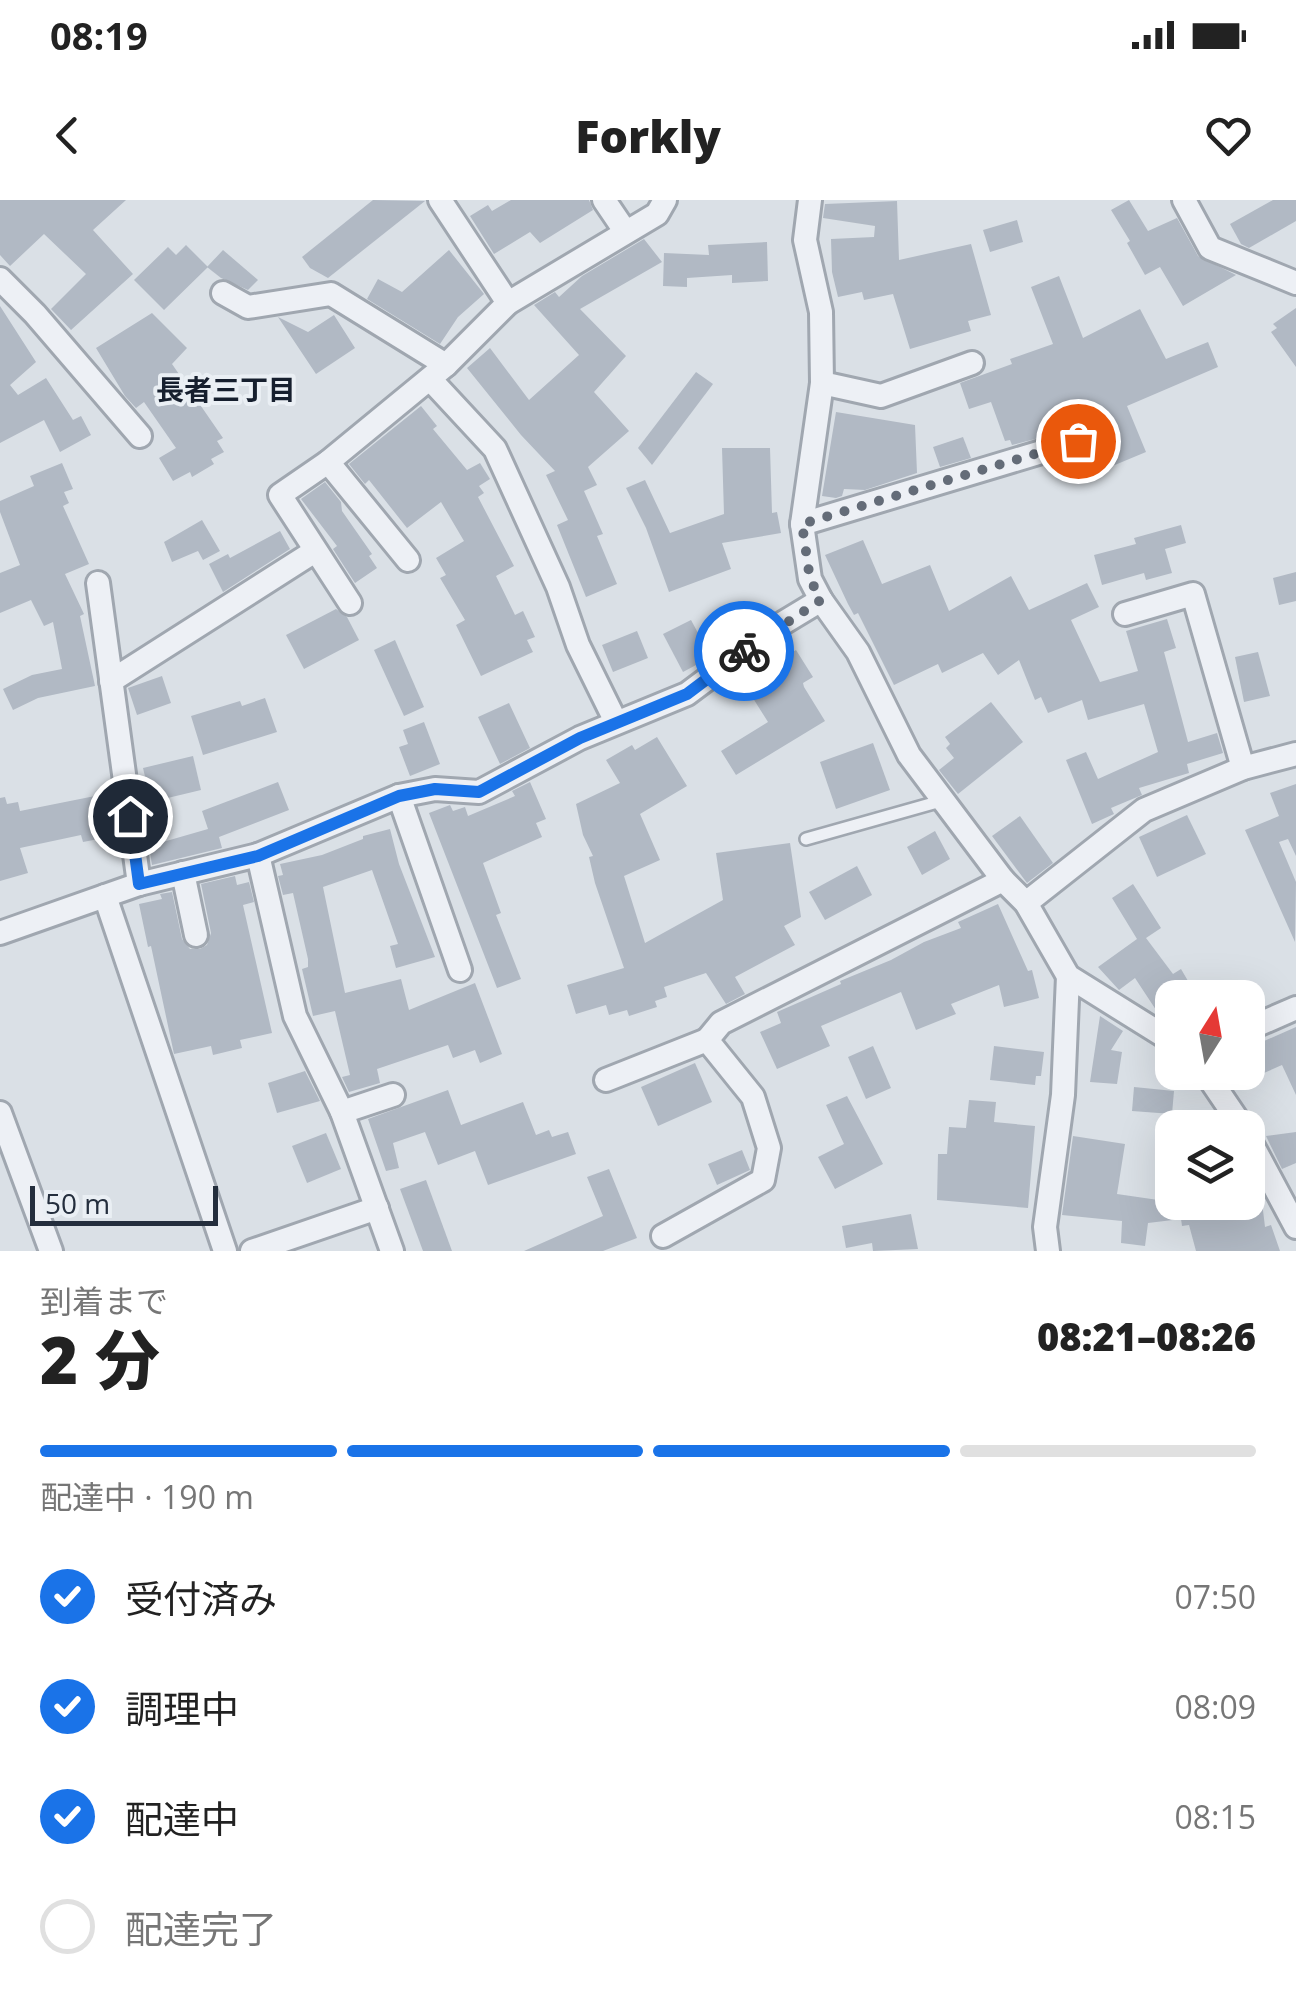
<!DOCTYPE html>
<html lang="ja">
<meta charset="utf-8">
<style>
:root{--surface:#fff;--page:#f2f2f2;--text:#222;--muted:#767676;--line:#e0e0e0;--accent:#1a73e8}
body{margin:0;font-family:"Open Sans","Noto Sans JP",sans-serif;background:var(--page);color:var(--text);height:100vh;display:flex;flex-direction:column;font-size:38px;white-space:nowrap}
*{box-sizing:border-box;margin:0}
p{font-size:32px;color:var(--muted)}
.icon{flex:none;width:55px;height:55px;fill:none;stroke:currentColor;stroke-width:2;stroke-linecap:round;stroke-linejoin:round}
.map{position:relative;height:1051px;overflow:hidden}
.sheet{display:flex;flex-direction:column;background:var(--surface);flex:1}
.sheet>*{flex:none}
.needle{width:65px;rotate:11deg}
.tools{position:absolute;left:1155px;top:780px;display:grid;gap:20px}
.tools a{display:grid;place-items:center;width:110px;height:110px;border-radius:20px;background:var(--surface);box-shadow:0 10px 40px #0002;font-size:50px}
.scale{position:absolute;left:30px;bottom:25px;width:188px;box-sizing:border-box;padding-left:10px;border:5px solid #242e3d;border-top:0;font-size:28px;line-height:35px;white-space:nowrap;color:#242e3d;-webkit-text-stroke:8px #eaeff4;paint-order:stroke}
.pin{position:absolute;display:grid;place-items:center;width:85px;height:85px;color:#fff;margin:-42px;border:5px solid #fff;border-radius:50%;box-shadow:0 2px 10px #0007}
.courier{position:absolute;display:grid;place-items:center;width:100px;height:100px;margin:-50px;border:8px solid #1a73e8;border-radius:50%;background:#fff;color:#222;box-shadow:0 2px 12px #0007}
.headline em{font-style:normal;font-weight:800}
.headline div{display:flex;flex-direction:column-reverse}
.headline{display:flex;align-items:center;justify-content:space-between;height:170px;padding:0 40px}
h1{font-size:65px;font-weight:800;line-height:75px}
.bar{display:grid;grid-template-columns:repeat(4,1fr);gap:15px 10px;align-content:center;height:120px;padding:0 40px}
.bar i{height:12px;border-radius:8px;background:var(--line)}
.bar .active{background:var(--accent)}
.bar p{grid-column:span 4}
ol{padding:0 40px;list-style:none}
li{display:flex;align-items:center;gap:30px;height:110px}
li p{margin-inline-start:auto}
li .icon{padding:10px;border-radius:50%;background:var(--accent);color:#fff;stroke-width:4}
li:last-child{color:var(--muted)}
li i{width:55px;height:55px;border:5px solid var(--line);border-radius:50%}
.status{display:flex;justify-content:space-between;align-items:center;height:70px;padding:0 50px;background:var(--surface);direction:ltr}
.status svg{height:28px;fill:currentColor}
header{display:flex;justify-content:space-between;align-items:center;height:130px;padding:0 40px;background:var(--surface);font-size:45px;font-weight:800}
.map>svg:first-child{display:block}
.building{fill:#b1b9c4}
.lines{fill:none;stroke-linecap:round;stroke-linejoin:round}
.service-casing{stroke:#a0a7b0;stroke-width:16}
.minor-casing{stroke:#a0a7b0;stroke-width:28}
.service{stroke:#edf0f5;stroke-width:11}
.minor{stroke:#edf0f5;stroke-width:22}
.done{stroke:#646c78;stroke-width:10;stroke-dasharray:0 18}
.route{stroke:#1a73e8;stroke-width:12}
.labels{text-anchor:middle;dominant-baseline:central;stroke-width:8;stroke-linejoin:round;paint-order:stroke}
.neighbourhood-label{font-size:28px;font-weight:bold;fill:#161f2e;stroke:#eaeff4}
</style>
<div class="status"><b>08:19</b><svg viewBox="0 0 49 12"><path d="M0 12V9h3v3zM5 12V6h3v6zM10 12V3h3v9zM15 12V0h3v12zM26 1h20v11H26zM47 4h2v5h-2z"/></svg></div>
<header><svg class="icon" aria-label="back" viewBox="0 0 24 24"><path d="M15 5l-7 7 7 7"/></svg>Forkly<svg class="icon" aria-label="heart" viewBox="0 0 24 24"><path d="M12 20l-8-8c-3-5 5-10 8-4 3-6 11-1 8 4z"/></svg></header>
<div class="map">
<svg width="1296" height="1051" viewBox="0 0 1296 1051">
<rect width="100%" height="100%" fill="#dae0e6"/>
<g class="building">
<path d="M0,0H126L93,30L133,74L71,130L51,109L86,74L44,34L10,66L0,55Z"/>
<path d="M373,0L425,1L328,78L310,68L302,57Z"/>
<path d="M511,0H589L593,10L540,43L530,32L494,54L470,16L488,5L492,11Z"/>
<path d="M1129,0L1148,31L1177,18L1198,56L1236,75L1183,106L1160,67L1145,75L1127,43L1130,41L1111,10Z"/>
<path d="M1273,0H1296V21L1249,48L1241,44L1230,24Z"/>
<path d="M897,1L899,60L971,44L991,115L968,121L971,131L910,149L893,94L864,100L862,92L838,97L832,72L831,39L874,37L875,26L823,18L825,4Z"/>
<path d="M1017,20L1023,42L990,52L983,30Z"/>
<path d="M644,39L662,62L580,109L626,156L594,192L629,231L588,267L597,285L584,291L603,334L597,336L617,384L586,397L557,325L568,320L546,275L555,271L521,235L467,168L490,148L529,200L579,155L534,105L555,92L559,97L582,76Z"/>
<path d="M767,42L768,81L732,83V75L687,78V87L663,86L664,53L709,55L708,45Z"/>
<path d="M186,45L208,67L164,110L134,80L168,47L176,55Z"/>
<path d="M223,50L258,80L248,90L221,78L207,67Z"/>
<path d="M449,50L484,94L458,117L440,144L367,99L378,79L402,92Z"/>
<path d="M1059,76L1083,138L1140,109L1166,159L1208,142L1218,167L1127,206L1146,252L1110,267L1092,224L1012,245L1010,240L1005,241L991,202L969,209L960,183L1012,164L1010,159L1053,144L1031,87Z"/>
<path d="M0,106L36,162L10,185L18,195L46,178L73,220L81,216L91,235L60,252L44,220L0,243Z"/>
<path d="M1296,108V167L1271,132L1277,128L1273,124Z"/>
<path d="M152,113L187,148L172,164L223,238L217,241L224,252L211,259L214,264L192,277L190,272L173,281L159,258L176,248L144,202L136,208L125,196L96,148Z"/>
<path d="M334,115L355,148L316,174L278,117L308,132Z"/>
<path d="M696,172L713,184L652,265L638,248Z"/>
<path d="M421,206L437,226L433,229L467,270L480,263L490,279L479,286L484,293L478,297L514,366L496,376L515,415L523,411L535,437L527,440L533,452L481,476L456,425L465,420L440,378L446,375L436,358L464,341L441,302L407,328L369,280L365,284L349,264Z"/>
<path d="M836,212L915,225L917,273L865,290L844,289L842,296L836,298L822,296Z"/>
<path d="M963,237L971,258L940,267L933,247Z"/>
<path d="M722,248H770L772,313L777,312L781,333L722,343L731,369L669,392L646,328L626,288L645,280L670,333L724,314Z"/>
<path d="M62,263L73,289L64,292L69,303L63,306L89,364L65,374L84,414L80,416L95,486L38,498L13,510L3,489L32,475L62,469L53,422L44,426L31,400L0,413V373L20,365L0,312V301L34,286L30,276Z"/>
<path d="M325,282L341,302L342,311L372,354L369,356L377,368L355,383L333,349L337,346L301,299Z"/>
<path d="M202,320L220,351L203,360L198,351L172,362L164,342Z"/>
<path d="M1181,325L1186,343L1165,349L1172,373L1146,380L1144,373L1102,385L1094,355L1136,344L1134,338Z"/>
<path d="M280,331L290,349L223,392L209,364L228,354L230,358Z"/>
<path d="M863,340L882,384L930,365L949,411L1011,376L1029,410L1087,383L1099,407L1071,420L1100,482L1138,471L1126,431L1167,419L1176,448L1164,452L1188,542L1217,533L1223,553L1187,564L1189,573L1139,588L1142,595L1111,608L1114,614L1092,624L1066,560L1086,552L1098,579L1158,552L1144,504L1088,520L1082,500L1048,513L1041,497L1035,500L1019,460L998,475L983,453L942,473L938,464L894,485L858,413L854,415L848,404L825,355Z"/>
<path d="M1296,372V401L1279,405L1273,378Z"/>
<path d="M336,409L347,417L359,440L304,469L286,435Z"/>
<path d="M691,420L711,457L683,472L663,434Z"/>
<path d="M637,431L648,458L613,472L602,445Z"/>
<path d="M395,440L424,507L404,516L374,450Z"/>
<path d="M796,450L813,477L803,483L804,487L825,521L736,575L721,551L768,522L746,487L759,478L757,474Z"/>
<path d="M1258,452L1270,496L1244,502L1235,457Z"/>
<path d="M162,476L171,503L137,515L128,488Z"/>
<path d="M265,498L277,532L203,555L191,516L240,501L242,506Z"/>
<path d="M991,502L1023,542L958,594L939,570L954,558L946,548L950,544L945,537Z"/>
<path d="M509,503L530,548L500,564L478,517Z"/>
<path d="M424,522L440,564L410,576L399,547L408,544L403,530Z"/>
<path d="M657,537L687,586L640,614L660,660L624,676L645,743L723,700L716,653L790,643L801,717L784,726L795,745L735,777L745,794L726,804L706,773L664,787L667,797L655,801L657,807L629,816L627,810L609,815L606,805L576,814L567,785L624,768L595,683L589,657L593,656L583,635L576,604L620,583L606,560L632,545L635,550Z"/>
<path d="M873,543L890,590L836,609L820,562Z"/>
<path d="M193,556L201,590L151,602L143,568Z"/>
<path d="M278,582L289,610L219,637L222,648L152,665L149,646L208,629L202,611Z"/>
<path d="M530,582L546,619L536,623L542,637L483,663L501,713L496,715L521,779L497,788L429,613L450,605L453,611L465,607L468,616L515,596L512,591Z"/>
<path d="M1296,584V656L1288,639L1279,642L1296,682L1295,742L1245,630L1279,616L1270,593Z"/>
<path d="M105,594L114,636L83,642L81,635L20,648L28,673L0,681V598L5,597L7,604L18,602L20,611Z"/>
<path d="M1187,615L1206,654L1157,677L1139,637Z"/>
<path d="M1020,616L1053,663L1027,683L992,636Z"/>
<path d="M390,629L399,664L435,757L396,768L390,746L398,744L372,670L323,687L345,793L401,779L409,810L475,783L502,854L480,863L475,850L453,858L448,845L377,869L380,883L349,892L342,877L350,875L335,811L313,816L302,769L308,767V759L293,693L283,695L278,676L283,675L280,664L322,655L363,639V636Z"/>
<path d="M935,631L950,659L922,675L907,647Z"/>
<path d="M857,666L872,695L825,720L809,692Z"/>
<path d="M235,676L237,685L249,682L254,702L243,705L272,833L240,840L242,848L213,855L211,846L174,854L151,746L148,747L139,704L162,699L160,694L172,692L182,739L190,749H200L207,745L211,733L201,684Z"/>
<path d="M1133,684L1161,728L1146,738L1173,774L1181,769L1198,798H1172V808L1160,816L1135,778L1119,790L1098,767L1137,739L1112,698Z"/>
<path d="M998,704L1028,771L1032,770L1039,798L1004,807L999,785L951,804L956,814L916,830L901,792L821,826L830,846L777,869L760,832L781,823L777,812L841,784L840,781L891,760L924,742L961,728L958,722Z"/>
<path d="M1100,816L1123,831L1111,850L1122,852L1117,884L1090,882Z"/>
<path d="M1296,827V895L1282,865L1248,880V848Z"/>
<path d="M873,846L891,888L866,899L848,857Z"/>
<path d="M994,846L1044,852L1041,876H1036L1035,885L990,880Z"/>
<path d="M695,863L712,902L658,926L641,887Z"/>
<path d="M305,871L320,901L277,913L268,883Z"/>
<path d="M1134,887L1174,891L1172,914L1132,911Z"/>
<path d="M448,890L461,925L523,902L536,935L549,930L552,937L568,932L576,954L488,985L475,951L438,965L425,932L393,943L399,968L386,971L368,919Z"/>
<path d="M847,896L883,964L835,989L818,957L844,944L826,905Z"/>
<path d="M969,900L996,902L994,922L1035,926L1028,1008L937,1000L938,954H947L949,927L966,928Z"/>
<path d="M1296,932V963L1282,969L1266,936Z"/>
<path d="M326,933L341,969L307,983L292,946Z"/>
<path d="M1073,936L1125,944L1117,994L1172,1002H1262L1265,1027L1271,1025L1280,1051H1196L1189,1025L1182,1026L1181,1019L1148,1023L1145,1046L1121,1043L1122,1021L1062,1015Z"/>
<path d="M742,950L750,970L717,985L708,964Z"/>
<path d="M609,969L637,1038L603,1051H524L603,1016L587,977Z"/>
<path d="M426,980L452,1051H423L400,989Z"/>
<path d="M911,1014L918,1049L873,1051L872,1043L846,1048L842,1026Z"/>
</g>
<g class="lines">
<defs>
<path id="service" d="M806,639L941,601"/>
<g id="minor">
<path d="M440,0L508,103"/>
<path d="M604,0L625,31"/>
<path d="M810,0L805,40L821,112L822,183L802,324L810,379L821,400L858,452L909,555L1003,680L1026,703L1068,776L1172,841"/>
<path d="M1184,0L1210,48L1296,83"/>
<path d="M0,79L35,114L140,236"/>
<path d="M223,93L248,107L331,94L446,165"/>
<path d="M430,179L495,249L558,387L578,445L616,522"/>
<path d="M822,183L881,196L972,163"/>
<path d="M328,262L408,360"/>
<path d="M802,324L1078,241"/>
<path d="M98,383L139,684"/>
<path d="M350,403L280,295L328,262L446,165L508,103L657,14L665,0"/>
<path d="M1125,414L1193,394L1243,568"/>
<path d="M111,481L315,351"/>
<path d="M399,596L460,770"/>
<path d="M258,655L295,816L342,912L393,895"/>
<path d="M183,673L196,735"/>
<path d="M105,696L225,1051"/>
<path d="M1026,703L1144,610L1243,568L1296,554"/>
<path d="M0,733L139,684L258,655L399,596L435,589L479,592L580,538L687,494L778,426L821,400"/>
<path d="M1248,829L1296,808"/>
<path d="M1205,872L1243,928"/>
<path d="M606,880L707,840"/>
<path d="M342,912L392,1051"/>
<path d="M0,913L51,1051"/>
<path d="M1248,937L1296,1027"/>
<path d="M663,1036L763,980L769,948L753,897L707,840L721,823L1003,680"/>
<path d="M252,1051L377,1008"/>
<path d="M1048,1051L1045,1027L1063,895L1068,776"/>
</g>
</defs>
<use href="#service" class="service-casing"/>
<use href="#minor" class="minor-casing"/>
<use href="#service" class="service"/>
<use href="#minor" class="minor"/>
</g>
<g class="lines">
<path class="done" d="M744,451L821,400L810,379L802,324L1078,241"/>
<path class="route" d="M130,616L139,684L258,656L399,596L435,589L479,592L580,538L687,494L744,451"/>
</g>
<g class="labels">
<g class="neighbourhood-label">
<text x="226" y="189">長者三丁目</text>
</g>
</g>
</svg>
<div class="tools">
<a><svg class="needle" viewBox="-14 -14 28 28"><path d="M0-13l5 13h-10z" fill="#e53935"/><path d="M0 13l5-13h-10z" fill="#767676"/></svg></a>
<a><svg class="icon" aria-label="layers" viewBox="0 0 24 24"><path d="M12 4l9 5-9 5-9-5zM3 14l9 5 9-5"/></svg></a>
</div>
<div class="scale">50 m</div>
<div class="pin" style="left:1078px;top:241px;background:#ea580c"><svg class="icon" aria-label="bag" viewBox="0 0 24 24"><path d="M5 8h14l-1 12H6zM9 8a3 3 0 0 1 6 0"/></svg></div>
<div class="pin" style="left:130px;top:616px;background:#1f2937"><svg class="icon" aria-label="home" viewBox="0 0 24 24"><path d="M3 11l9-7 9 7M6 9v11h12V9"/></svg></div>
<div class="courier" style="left:744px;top:451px"><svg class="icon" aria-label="bike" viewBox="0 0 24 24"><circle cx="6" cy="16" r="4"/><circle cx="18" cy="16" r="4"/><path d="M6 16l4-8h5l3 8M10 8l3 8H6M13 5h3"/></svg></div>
</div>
<section class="sheet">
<div class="headline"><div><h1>2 分</h1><p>到着まで</p></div><em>08:21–08:26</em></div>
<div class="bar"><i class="active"></i><i class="active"></i><i class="active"></i><i></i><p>配達中 · 190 m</p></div>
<ol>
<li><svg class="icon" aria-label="check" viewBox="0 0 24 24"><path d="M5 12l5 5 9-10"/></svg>受付済み<p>07:50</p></li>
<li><svg class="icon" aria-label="check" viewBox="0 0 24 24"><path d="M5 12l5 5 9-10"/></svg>調理中<p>08:09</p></li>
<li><svg class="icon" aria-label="check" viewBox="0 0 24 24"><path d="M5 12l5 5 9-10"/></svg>配達中<p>08:15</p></li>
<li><i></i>配達完了</li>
</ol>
</section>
